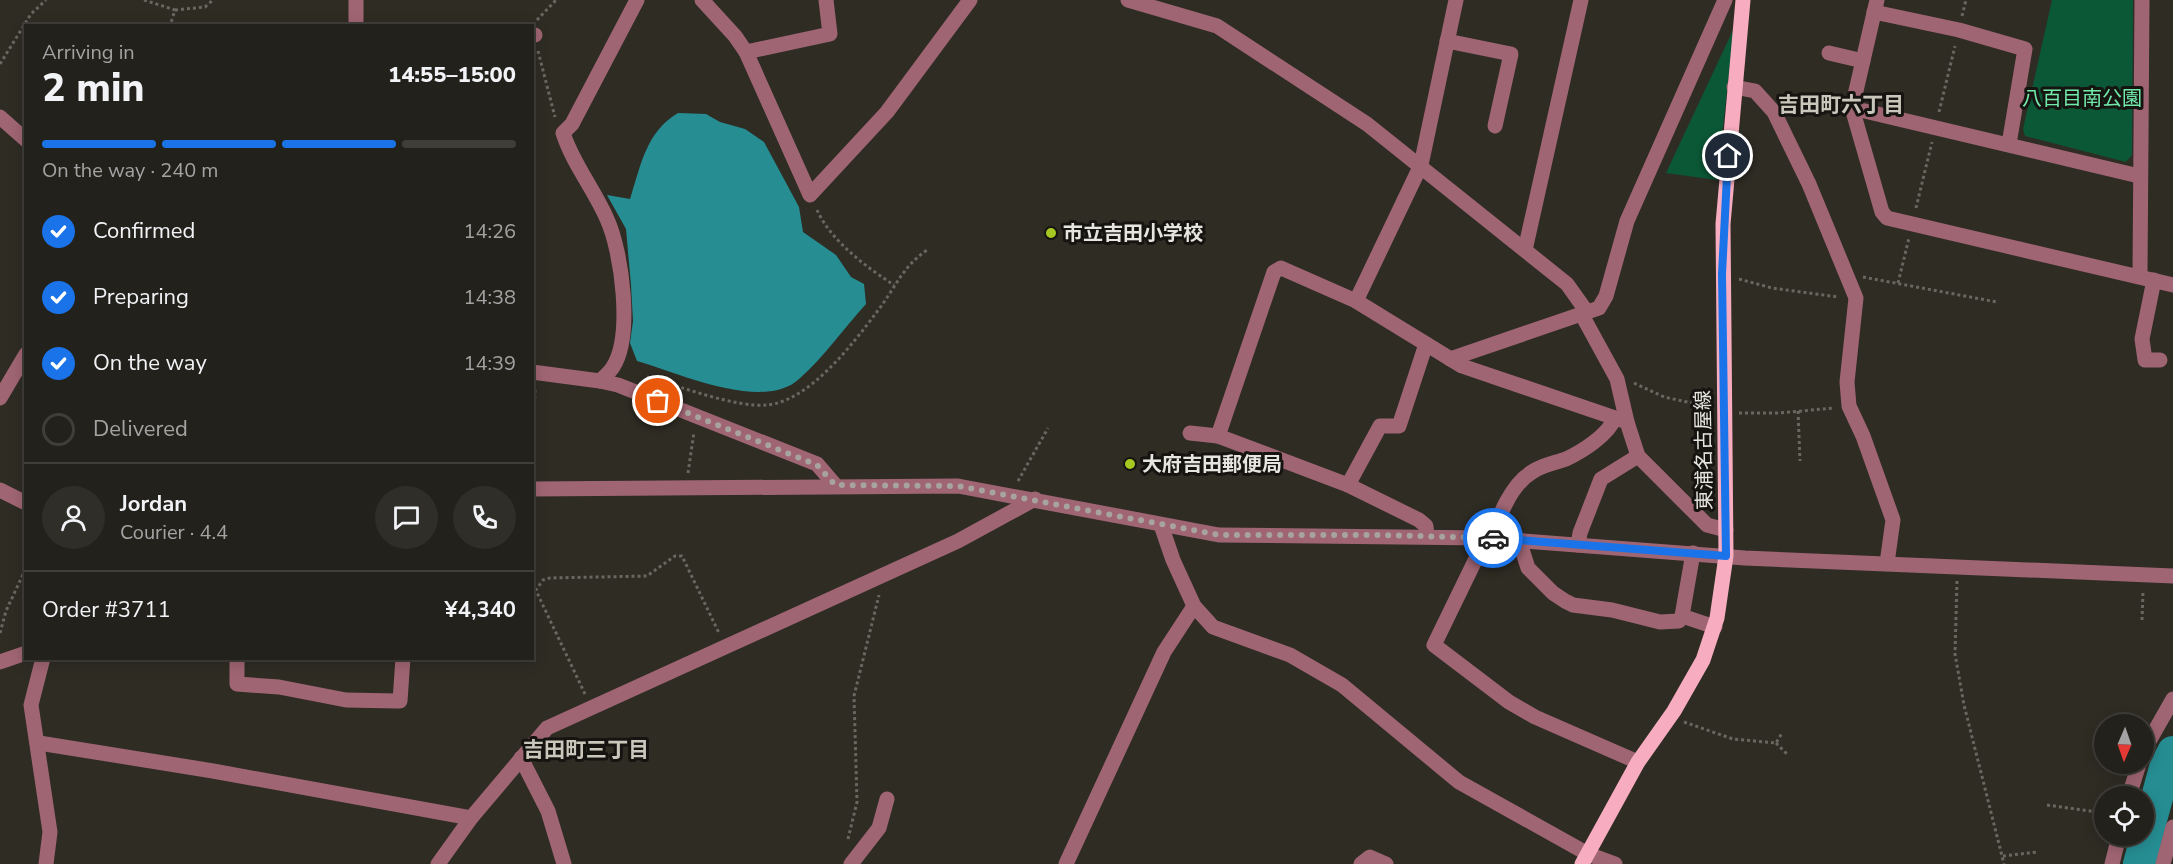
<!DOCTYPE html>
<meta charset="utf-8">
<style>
:root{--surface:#23211b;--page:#2f2e28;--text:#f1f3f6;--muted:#a3a3a3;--line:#403e3a;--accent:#1a73e8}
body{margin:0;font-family:"Nunito Sans","Noto Sans JP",sans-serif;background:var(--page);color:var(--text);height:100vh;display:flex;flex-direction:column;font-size:22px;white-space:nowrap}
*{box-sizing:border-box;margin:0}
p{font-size:20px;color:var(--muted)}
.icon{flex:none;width:33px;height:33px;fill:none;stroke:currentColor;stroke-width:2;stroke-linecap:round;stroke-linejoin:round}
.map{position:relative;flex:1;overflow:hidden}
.panel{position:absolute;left:24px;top:24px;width:510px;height:636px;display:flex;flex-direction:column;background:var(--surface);border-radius:0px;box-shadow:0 3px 15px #0003,0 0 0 2px var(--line)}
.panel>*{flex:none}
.needle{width:39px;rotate:182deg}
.buttons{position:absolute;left:2094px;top:714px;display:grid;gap:12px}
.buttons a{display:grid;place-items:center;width:60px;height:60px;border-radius:50%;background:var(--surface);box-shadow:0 3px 15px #0003,0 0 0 2px var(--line);font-size:30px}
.pin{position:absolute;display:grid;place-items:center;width:51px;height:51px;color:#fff;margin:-26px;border:3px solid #fff;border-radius:50%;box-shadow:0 2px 6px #0007}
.courier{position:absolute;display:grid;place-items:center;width:60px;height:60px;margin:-30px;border:4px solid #1a73e8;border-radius:50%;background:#fff;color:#222;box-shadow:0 2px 8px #0007}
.overview em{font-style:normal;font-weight:800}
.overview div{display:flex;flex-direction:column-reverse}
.overview{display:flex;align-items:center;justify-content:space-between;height:102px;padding:0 18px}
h1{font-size:39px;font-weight:800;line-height:45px}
.bar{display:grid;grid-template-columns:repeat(4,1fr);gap:9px 6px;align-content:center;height:72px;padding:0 18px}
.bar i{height:8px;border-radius:4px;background:var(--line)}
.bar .on{background:var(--accent)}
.bar p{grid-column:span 4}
.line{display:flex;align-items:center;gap:15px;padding:0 18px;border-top:2px solid var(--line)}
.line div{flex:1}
.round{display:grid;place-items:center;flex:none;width:63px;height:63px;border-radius:32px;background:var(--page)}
ol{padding:0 18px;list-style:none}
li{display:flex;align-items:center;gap:18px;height:66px}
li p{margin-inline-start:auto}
li .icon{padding:6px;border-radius:50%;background:var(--accent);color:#fff;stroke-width:4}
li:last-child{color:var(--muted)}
li i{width:33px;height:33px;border:3px solid var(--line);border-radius:50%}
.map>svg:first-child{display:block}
.green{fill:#0b5836}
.water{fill:#268e93}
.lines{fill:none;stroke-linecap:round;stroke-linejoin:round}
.river{stroke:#268e93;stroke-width:32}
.path{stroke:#696760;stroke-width:3;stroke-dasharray:3 3;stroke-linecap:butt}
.minor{stroke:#a06573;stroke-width:15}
.major{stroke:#f7adbf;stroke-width:15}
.done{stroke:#a7a49e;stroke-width:6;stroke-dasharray:0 10.8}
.route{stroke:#1a73e8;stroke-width:8}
.poi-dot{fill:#a6c821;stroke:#161411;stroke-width:2}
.labels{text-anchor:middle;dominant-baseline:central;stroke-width:6;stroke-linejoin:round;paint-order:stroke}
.park-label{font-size:20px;fill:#70e9a9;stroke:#161411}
.poi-label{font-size:20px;font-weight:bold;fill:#e7e5e0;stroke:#161411;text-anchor:start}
.street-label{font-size:20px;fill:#e7e5e0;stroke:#161411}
.neighbourhood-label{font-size:21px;font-weight:bold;fill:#c9c6bb;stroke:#161411}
</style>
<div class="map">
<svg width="2173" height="864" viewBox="0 0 2173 864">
<rect width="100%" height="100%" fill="#2f2c24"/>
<g class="green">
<path d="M2052,0H2133L2132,155L2126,162L2025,136L2023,129Z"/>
<path d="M1734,28L1717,180L1666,173Z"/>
</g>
<path class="water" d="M678,113L706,114L720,122L745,129L764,142L799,207L803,232L836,255L851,277L864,284L866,304C844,328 824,357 799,379C763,412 679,373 637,361L630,343L633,321L631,285L626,229L607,195L630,199C641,165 646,132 678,113Z"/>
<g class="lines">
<path class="river" d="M2139,864L2165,768L2173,752"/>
<g class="path">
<path d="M144,0L175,10L170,26"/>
<path d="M175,10L205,7L213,0"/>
<path d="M1962,16L1966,0"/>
<path d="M537,20L556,0"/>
<path d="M538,51L555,117"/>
<path d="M0,64L31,14L46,0"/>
<path d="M1939,112L1955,46"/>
<path d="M1916,208L1932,142"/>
<path d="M817,210C831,241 866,267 894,285"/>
<path d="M1863,277L1997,302"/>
<path d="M1739,279L1772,288L1838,297"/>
<path d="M1898,283L1909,238"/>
<path d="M647,377C679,386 736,408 767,405C809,401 852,345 876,313C895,289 901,268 927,250"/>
<path d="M1634,383L1664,397L1710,407"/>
<path d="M1798,411L1800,461"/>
<path d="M1739,413H1779L1834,408"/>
<path d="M532,465L535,389"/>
<path d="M688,473L694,432"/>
<path d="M1018,481L1048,428"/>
<path d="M1957,581L1955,654L1964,705L2004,864"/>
<path d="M2142,620L2143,592"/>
<path d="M0,633L6,611L26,568"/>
<path d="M585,694L539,597L536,590L543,580L550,578L647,576L675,556H682L719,633"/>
<path d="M1684,722L1733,739L1776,743L1782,733"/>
<path d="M1776,743L1788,755"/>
<path d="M2047,805L2104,813"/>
<path d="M848,839L857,802L854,696L879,595"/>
<path d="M2003,856L2037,852"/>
</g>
<g class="minor">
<path d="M702,0L735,36L746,52L810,195L887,112L970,0"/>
<path d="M1128,0L1217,26L1367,124L1567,284L1587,312"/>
<path d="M1877,0L1852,108L1882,212L1887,218L2173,285"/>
<path d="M1874,12L1959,30L2025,49L2009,144"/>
<path d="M356,26V0"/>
<path d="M532,35H535"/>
<path d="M1447,41L1511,54L1495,126"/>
<path d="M746,52L830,34L826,0"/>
<path d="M1829,53L1863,61"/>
<path d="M1734,87L1755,91L1774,112L1809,184L1856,298L1847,382L1849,406L1863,436L1893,520L1887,563"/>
<path d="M1852,108L2139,176"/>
<path d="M0,117L26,140"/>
<path d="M1525,250L1581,0"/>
<path d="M2140,276L2142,0"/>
<path d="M2154,280L2142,339L2145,360H2160"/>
<path d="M1356,301L1421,165L1456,0"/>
<path d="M1582,315L1617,379L1627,422"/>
<path d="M1450,359L1599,308L1606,296L1627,221L1725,0"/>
<path d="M532,372L600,381C604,377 610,372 613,367C633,336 622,252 607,219C594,189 573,164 563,133L572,124L637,0"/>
<path d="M600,381L618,385L817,464L835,485"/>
<path d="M0,398L26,354"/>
<path d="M1190,433L1218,436L1274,272L1281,268L1356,301L1462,366L1627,422L1638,456L1707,525L1726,530"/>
<path d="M1218,436L1348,485L1419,520L1426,526L1427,536"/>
<path d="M1348,485L1380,426H1399L1426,344"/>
<path d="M532,489L958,486L1219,535L1486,538L1745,558L2173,576"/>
<path d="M0,490L26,503"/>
<path d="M1161,525L1173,560L1194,606L1213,627L1290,655L1342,685L1459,782L1588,854L1615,864"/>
<path d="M1486,538L1434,645L1509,702L1535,717L1638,762"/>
<path d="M1494,538C1497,517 1512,484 1532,472C1542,465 1555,463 1566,459C1583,451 1608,435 1615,418"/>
<path d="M1519,540L1528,568L1553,593L1565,601L1573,605L1612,610L1660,622L1679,621L1682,616"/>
<path d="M1578,545L1580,533L1601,479L1638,456"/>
<path d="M1693,553L1682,616L1715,627"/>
<path d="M43,658L31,705L50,832L46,864"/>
<path d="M237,658V684L279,687L346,700L397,701H400L403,658"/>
<path d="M0,662L26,653"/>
<path d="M39,743L213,771L471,818"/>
<path d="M2144,750L2173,699"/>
<path d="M521,758L548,811L564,864"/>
<path d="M2129,796L2139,764"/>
<path d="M438,864L471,818L547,728L958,541L1035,499"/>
<path d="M851,864L879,828L887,799"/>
<path d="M1066,864L1164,652L1194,606"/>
<path d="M1361,864L1370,857L1386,864"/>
<path d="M2112,864L2119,836"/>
<path d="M2163,864L2173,827"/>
</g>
<path class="major" d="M1582,864L1638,762L1674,711L1703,660L1717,618L1726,556L1723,224L1743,0"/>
</g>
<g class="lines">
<path class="done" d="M658,401L817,465L835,485L958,486L1219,535H1378L1493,538"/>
<path class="route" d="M1493,538L1726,556L1722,274L1728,156"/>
</g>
<g class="poi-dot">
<circle cx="1051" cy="233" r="6"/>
<circle cx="1130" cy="464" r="6"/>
</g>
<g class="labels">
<g class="park-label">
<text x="2082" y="98">八百目南公園</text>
</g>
<g class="poi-label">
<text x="1063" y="233">市立吉田小学校</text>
<text x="1142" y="464">大府吉田郵便局</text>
</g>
<g class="street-label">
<text transform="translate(1704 450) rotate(-91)">東浦名古屋線</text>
</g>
<g class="neighbourhood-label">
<text x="1841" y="105">吉田町六丁目</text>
<text x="586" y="750">吉田町三丁目</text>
</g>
</g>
</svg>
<div class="buttons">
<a><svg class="needle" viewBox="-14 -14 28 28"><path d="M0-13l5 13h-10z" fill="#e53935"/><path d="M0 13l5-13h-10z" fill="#a3a3a3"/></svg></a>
<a><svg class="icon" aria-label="locate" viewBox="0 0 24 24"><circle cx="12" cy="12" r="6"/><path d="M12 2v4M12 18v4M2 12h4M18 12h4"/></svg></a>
</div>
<div class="pin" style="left:658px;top:401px;background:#ea580c"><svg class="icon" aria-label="bag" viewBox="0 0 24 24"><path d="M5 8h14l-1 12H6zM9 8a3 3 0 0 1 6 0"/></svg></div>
<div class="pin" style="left:1728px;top:156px;background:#1f2937"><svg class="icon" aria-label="home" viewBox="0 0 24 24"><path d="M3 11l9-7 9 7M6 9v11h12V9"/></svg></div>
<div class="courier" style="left:1493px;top:538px"><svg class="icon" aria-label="car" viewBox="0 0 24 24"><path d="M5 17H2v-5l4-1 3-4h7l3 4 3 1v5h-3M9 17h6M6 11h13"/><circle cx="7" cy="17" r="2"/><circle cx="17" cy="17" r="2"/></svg></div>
<section class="panel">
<div class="overview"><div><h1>2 min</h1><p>Arriving in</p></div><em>14:55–15:00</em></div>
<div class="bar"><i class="on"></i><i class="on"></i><i class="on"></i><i></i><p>On the way · 240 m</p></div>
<ol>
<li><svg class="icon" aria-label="check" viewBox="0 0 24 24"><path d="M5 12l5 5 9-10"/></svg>Confirmed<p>14:26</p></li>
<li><svg class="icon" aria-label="check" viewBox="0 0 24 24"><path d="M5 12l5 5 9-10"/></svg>Preparing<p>14:38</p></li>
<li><svg class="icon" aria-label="check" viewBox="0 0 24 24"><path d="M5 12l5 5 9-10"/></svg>On the way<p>14:39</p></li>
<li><i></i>Delivered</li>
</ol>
<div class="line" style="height:108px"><a class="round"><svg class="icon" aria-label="person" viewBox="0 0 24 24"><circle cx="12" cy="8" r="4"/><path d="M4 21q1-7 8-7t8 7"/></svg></a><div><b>Jordan</b><p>Courier · 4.4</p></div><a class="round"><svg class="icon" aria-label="chat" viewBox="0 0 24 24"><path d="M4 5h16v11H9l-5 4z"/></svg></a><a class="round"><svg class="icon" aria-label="phone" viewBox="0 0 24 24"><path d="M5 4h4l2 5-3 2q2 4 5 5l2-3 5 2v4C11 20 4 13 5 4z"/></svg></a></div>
<div class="line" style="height:78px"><div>Order #3711</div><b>¥4,340</b></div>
</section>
</div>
